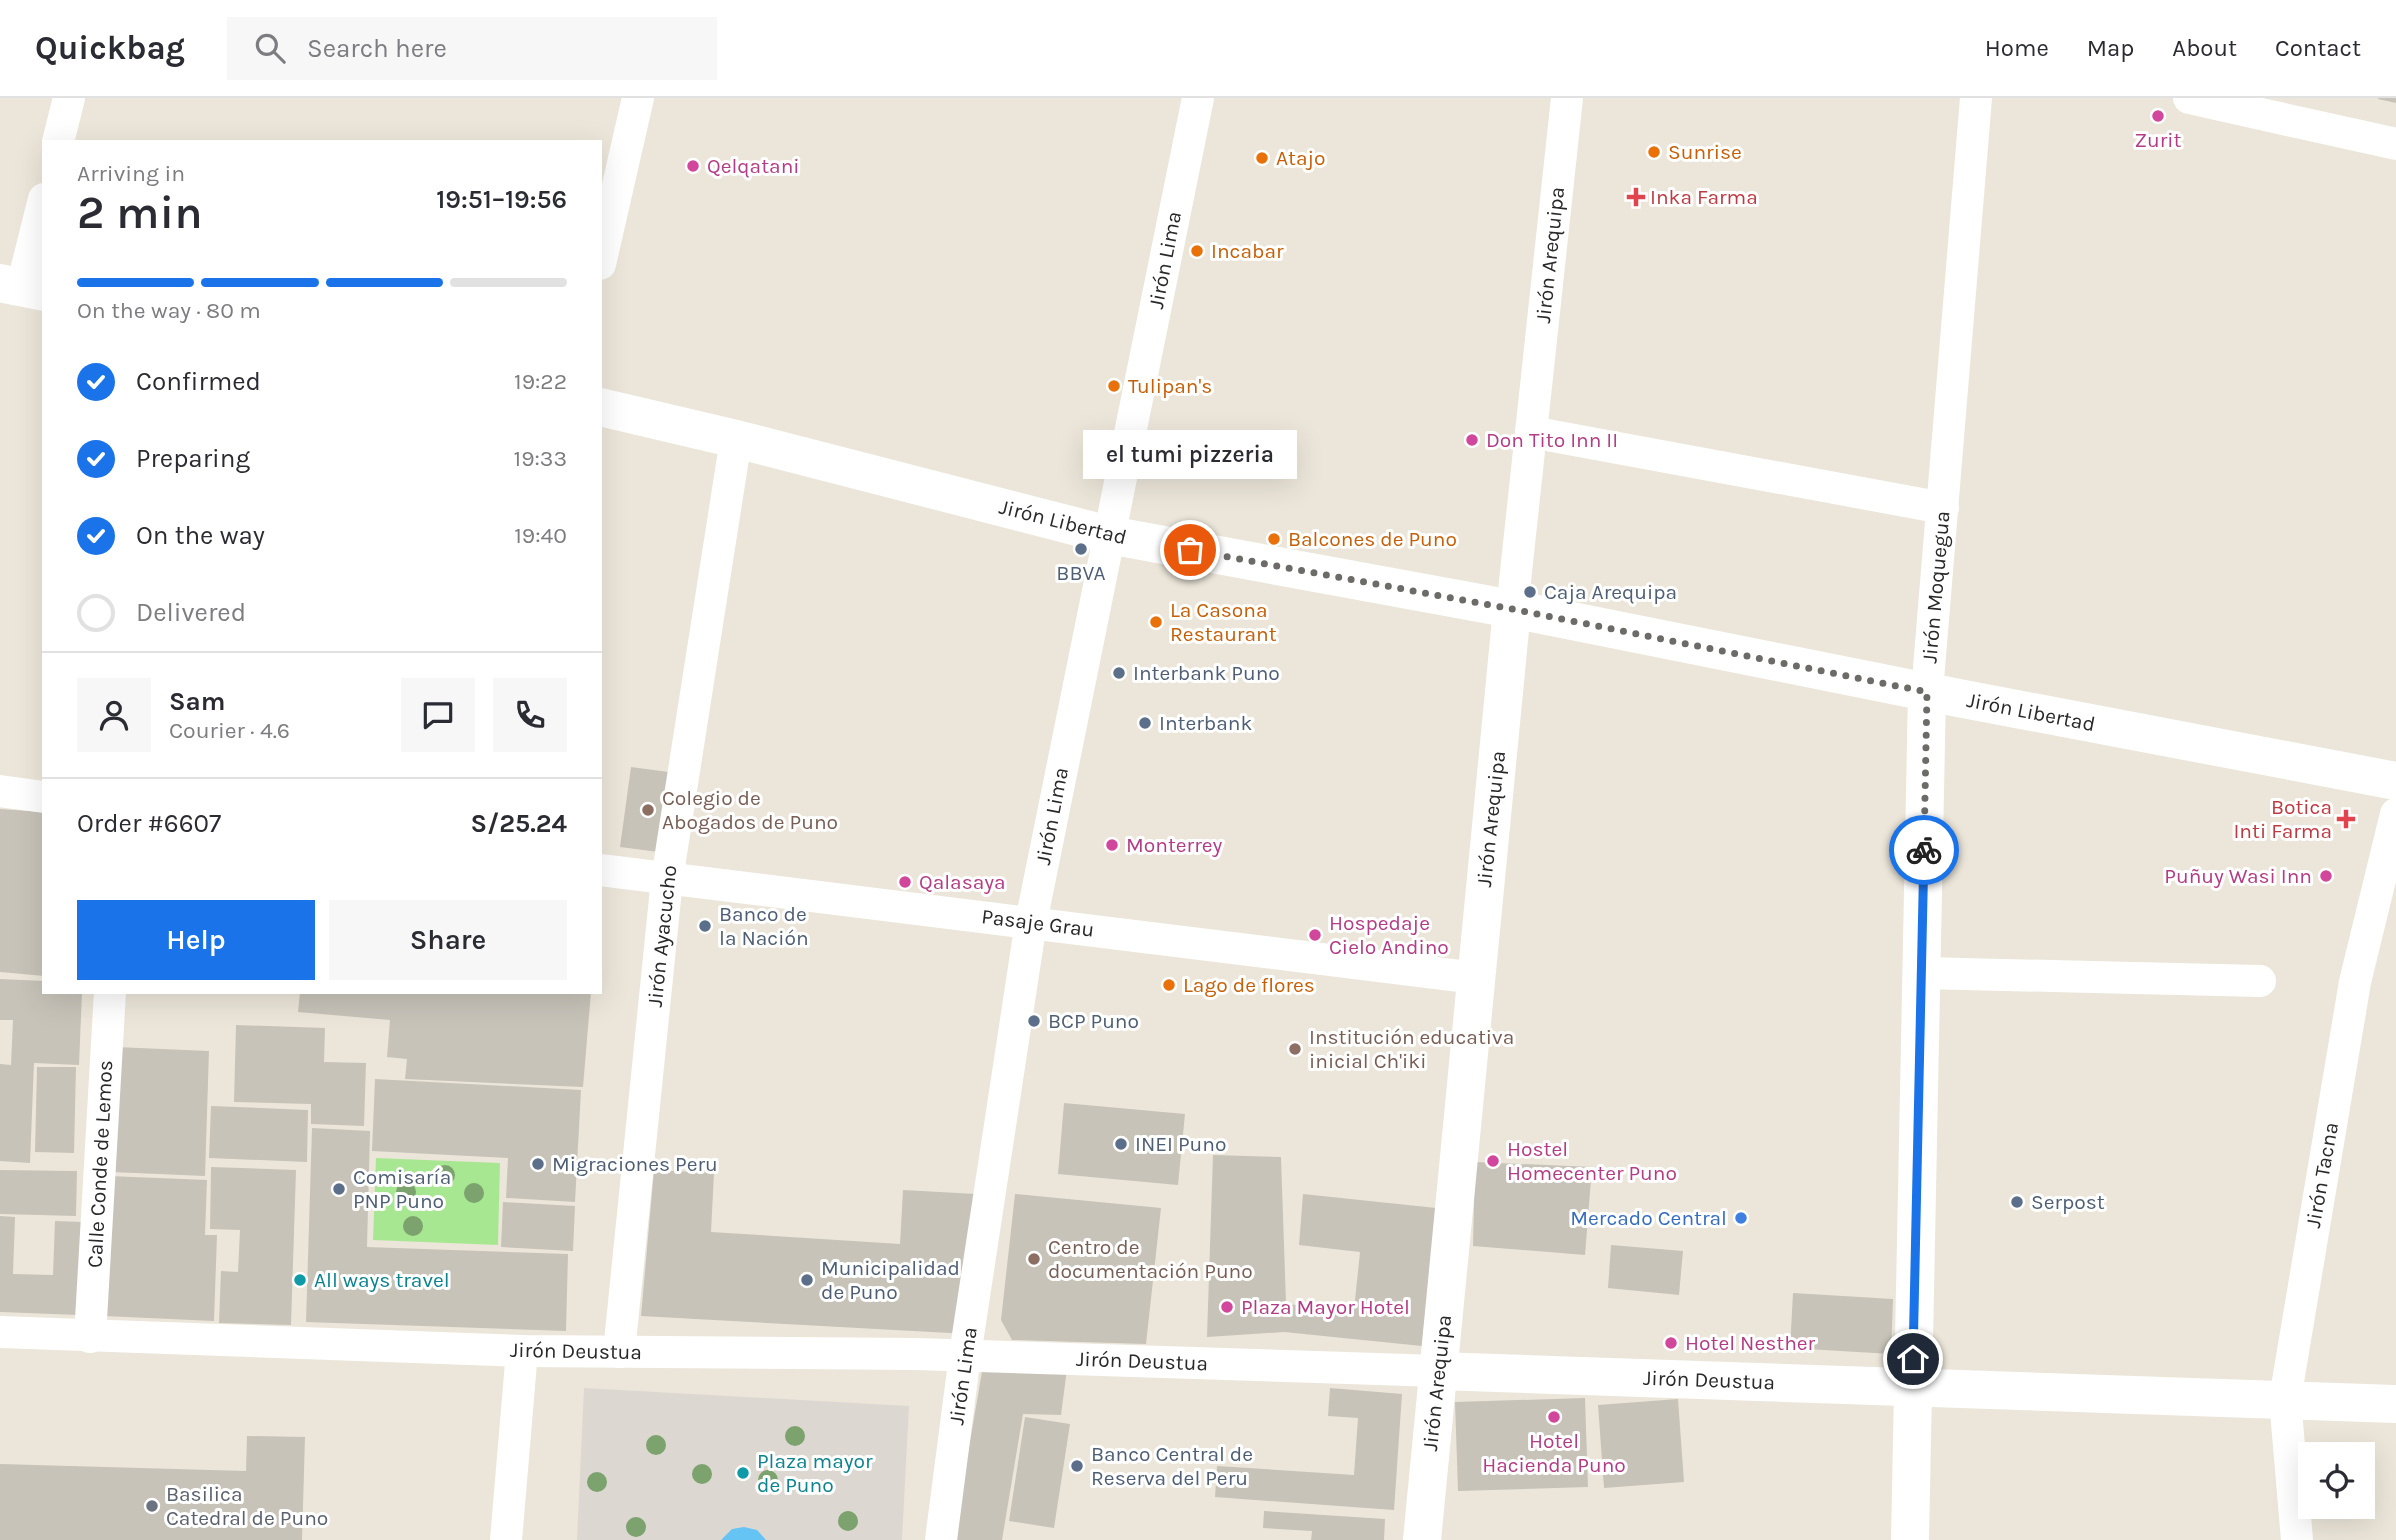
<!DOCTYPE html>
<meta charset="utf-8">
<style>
:root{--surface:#fff;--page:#f7f7f7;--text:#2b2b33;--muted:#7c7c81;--line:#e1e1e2;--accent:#1a73e8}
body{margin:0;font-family:Karla,sans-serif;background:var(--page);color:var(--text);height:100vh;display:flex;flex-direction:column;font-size:26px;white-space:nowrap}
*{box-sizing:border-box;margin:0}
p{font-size:23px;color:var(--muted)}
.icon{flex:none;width:38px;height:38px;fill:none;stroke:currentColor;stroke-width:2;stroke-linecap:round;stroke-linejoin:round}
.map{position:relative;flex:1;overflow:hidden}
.drawer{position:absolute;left:42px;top:42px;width:560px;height:854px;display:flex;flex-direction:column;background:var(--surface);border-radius:0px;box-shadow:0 7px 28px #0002}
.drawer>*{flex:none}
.tools{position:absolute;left:2298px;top:1344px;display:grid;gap:14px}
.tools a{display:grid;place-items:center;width:77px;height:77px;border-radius:0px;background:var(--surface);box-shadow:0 7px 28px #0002;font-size:35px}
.pin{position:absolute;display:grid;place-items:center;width:60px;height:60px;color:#fff;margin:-30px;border:4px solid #fff;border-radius:50%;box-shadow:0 2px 7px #0007}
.courier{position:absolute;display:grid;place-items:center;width:70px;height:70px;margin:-35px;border:5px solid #1a73e8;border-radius:50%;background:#fff;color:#222;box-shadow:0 2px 9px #0007}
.bubble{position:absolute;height:49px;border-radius:0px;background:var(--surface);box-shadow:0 7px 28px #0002;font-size:23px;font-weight:600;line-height:49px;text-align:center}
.summary em{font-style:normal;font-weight:600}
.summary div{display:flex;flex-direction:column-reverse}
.summary{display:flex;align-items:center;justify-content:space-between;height:119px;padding:0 35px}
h1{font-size:46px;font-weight:600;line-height:52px}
.bar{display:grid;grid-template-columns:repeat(4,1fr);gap:10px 7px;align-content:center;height:84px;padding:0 35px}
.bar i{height:9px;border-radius:5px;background:var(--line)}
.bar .current{background:var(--accent)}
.bar p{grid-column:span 4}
.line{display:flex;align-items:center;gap:18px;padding:0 35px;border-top:2px solid var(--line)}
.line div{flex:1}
.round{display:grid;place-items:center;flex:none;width:74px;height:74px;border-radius:0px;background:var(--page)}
ol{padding:0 35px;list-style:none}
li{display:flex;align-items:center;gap:21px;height:77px}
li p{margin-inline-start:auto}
li .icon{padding:7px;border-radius:50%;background:var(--accent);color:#fff;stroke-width:4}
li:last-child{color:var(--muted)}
li i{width:38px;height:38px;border:4px solid var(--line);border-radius:50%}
.primary-button{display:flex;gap:14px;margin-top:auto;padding:14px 35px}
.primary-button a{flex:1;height:80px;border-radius:0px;background:var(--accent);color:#fff;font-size:28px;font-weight:600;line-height:80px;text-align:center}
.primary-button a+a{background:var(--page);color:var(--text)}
header{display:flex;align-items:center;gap:42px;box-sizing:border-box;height:98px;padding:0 35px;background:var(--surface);border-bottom:2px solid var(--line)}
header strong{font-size:33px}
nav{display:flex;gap:38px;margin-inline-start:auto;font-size:24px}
.search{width:490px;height:63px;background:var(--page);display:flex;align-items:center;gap:18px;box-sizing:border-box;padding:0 24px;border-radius:0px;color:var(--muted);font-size:26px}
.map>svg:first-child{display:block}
.green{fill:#a8e792}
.plaza{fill:#dcd8d1}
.water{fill:#66c4f5}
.building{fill:#c7c3b9}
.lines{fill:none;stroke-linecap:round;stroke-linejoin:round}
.street{stroke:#fff;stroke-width:32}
.secondary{stroke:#fff;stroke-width:38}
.tree{fill:#7ca26e}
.done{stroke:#6d6b67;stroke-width:7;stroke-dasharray:0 12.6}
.route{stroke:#1a73e8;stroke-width:9}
.hotel-dot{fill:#d1479c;stroke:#fff;stroke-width:2.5}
.food-dot{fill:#e8710a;stroke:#fff;stroke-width:2.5}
.health-dot{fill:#e0444e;stroke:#fff;stroke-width:2.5}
.service-dot{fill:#5c6f8a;stroke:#fff;stroke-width:2.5}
.education-dot{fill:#8d6e63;stroke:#fff;stroke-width:2.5}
.shop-dot{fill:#3f7fe0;stroke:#fff;stroke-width:2.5}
.culture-dot{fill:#0f9aa8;stroke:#fff;stroke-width:2.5}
.worship-dot{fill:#6b7280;stroke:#fff;stroke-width:2.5}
.labels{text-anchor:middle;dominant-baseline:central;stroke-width:6;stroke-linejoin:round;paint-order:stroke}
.hotel-label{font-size:21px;fill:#b23c85;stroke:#fff;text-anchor:start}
.food-label{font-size:21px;fill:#c56008;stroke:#fff;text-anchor:start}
.health-label{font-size:21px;fill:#be3a42;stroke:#fff;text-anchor:start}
.street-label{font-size:21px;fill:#292929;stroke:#fff}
.service-label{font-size:21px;fill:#4e5e75;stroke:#fff;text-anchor:start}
.education-label{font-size:21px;fill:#785e54;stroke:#fff;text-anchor:start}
.shop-label{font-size:21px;fill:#366cbe;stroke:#fff;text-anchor:end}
.culture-label{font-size:21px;fill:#0d838f;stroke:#fff;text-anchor:start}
.worship-label{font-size:21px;fill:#5b616d;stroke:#fff;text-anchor:start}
</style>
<header>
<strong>Quickbag</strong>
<div class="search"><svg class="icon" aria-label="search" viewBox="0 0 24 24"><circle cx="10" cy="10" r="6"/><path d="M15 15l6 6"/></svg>Search here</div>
<nav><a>Home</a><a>Map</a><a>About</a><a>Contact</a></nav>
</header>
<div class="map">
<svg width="2396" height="1442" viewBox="0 0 2396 1442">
<rect width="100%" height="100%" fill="#ece6da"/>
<path class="green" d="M376,1060L500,1065L498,1147L373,1142Z"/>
<path class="plaza" d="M584,1290L909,1308L902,1442H577Z"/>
<path class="water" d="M744,1429L757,1432L766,1442H721L732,1431Z"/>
<g class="building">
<path d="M2378,0H2396V5L2378,1Z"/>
<path d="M631,669L676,675L666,755L620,749Z"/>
<path d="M0,711L44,714V878L0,874Z"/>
<path d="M0,881L44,883V894H82L79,967L34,965L30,1065L0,1063V966L11,967L13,922H0Z"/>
<path d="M300,894H591L583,989L405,981L407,961L387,959L390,922L298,914Z"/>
<path d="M236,927L325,930L324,964L366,965L364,1028L311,1026V1006L234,1004Z"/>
<path d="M116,949L209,953L205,1078L111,1074Z"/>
<path d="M37,969H76L74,1055L35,1054Z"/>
<path d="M375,981L581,992L575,1104L506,1100L508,1060L372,1053Z"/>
<path d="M1064,1005L1185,1016L1178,1087L1058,1076Z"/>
<path d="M211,1008L308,1012L307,1064L209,1060Z"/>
<path d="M312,1030L370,1033L367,1149L568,1156L566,1233L306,1224Z"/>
<path d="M1213,1057L1281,1059L1286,1206L1354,1212L1360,1154L1299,1147L1303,1096L1436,1110L1422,1248L1284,1234L1207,1239Z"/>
<path d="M1475,1064L1592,1069L1585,1157L1473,1148Z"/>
<path d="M211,1069L296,1072L291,1227L219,1225L221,1173L238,1174L240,1132L210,1131Z"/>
<path d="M0,1072L77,1073L76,1118L0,1116Z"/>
<path d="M654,1072L714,1075L711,1134L900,1146L903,1092L976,1096L968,1236L641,1218Z"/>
<path d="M109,1078L207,1082L205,1137H217L214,1223L104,1218Z"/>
<path d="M1015,1096L1161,1110L1146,1246L1012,1242L1001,1222Z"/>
<path d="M503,1104L575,1108L573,1153L501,1149Z"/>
<path d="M0,1118L15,1119L13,1176L53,1177L55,1123L82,1124L79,1217L0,1214Z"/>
<path d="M1611,1147L1683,1153L1679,1197L1608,1190Z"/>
<path d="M1793,1195L1893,1201L1891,1256L1790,1250Z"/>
<path d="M983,1268L1067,1271L1061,1317L1023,1316L1002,1442H953Z"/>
<path d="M1330,1290L1402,1296L1394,1412L1215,1399L1217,1368L1354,1377L1358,1320L1328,1318Z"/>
<path d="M1585,1300L1588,1389L1458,1393L1455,1304Z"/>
<path d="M1678,1301L1684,1384L1604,1390L1598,1307Z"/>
<path d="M1025,1319L1070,1326L1054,1430L1009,1423Z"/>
<path d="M247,1338L305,1339L302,1442H0V1366L246,1373Z"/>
<path d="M1264,1413L1385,1421L1384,1442H1311L1312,1433L1263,1430Z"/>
</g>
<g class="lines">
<g class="street">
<path d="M2189,0L2396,46"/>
<path d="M58,44L69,0"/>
<path d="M600,166L638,0"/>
<path d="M22,189L44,101"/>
<path d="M1531,334L1943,410"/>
<path d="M1512,511L1567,0"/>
<path d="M1927,594L1976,0"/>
<path d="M0,693L44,699"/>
<path d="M600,772L1476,880"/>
<path d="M1922,875L2260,883"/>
<path d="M0,1234L522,1253L916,1256L1438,1273"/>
<path d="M90,1239L110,894"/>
<path d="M619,1254L667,781L736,341"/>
<path d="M506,1442L522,1253"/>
<path d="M941,1442L965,1257L1031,824L1198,0"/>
<path d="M2297,1442L2285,1301L2355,884L2396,716"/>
</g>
<g class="secondary">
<path d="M0,185L44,194"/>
<path d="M600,309L736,341L1109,437L1512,511L1927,594L2396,683"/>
<path d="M1438,1273L2396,1306"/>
<path d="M1422,1442L1512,511"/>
<path d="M1910,1442L1927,594"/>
</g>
</g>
<g class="tree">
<circle cx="445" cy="1077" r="10"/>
<circle cx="406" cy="1094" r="10"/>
<circle cx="474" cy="1095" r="10"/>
<circle cx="413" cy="1128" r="10"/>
<circle cx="795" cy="1338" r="10"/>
<circle cx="656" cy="1347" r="10"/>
<circle cx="702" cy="1376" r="10"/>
<circle cx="768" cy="1382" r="10"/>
<circle cx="597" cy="1384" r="10"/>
<circle cx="848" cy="1423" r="10"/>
<circle cx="636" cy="1429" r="10"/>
</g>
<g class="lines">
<path class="done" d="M1190,452L1512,511L1927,594L1924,752"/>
<path class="route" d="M1913,1261L1924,752"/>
</g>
<g class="hotel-dot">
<circle cx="2158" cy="18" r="7"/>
<circle cx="693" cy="68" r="7"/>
<circle cx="1472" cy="342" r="7"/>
<circle cx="1112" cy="747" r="7"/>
<circle cx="2326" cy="778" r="7"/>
<circle cx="905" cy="784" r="7"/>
<circle cx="1315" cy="837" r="7"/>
<circle cx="1493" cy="1063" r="7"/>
<circle cx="1227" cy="1209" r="7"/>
<circle cx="1671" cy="1245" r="7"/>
<circle cx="1554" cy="1319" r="7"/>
</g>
<g class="food-dot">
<circle cx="1654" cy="54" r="7"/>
<circle cx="1262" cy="60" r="7"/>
<circle cx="1197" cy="153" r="7"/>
<circle cx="1114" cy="288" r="7"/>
<circle cx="1274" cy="441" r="7"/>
<circle cx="1156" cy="524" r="7"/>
<circle cx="1169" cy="887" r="7"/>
</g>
<g class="health-dot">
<path d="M1632.5 88.5h7v7h7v7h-7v7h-7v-7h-7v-7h7z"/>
<path d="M2342.5 710.5h7v7h7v7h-7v7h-7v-7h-7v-7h7z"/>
</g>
<g class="service-dot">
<circle cx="1081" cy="451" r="7"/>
<circle cx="1530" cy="494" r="7"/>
<circle cx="1119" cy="575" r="7"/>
<circle cx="1145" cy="625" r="7"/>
<circle cx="705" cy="828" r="7"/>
<circle cx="1034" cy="923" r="7"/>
<circle cx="1121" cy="1046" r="7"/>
<circle cx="538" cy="1066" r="7"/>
<circle cx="339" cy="1091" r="7"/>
<circle cx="2017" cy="1104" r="7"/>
<circle cx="807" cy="1182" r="7"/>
<circle cx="1077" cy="1368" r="7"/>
</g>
<g class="education-dot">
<circle cx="648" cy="712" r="7"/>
<circle cx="1295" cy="951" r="7"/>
<circle cx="1034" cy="1161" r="7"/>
</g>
<circle class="shop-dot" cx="1741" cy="1120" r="7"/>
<g class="culture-dot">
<circle cx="300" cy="1182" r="7"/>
<circle cx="743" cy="1375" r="7"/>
</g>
<circle class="worship-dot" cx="152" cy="1408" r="7"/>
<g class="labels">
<g class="hotel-label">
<text x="2158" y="42" text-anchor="middle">Zurit</text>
<text x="707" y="68">Qelqatani</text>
<text x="1486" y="342">Don Tito Inn II</text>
<text x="1126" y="747">Monterrey</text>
<text x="2312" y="778" text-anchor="end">Puñuy Wasi Inn</text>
<text x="919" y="784">Qalasaya</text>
<text x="1329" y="825">Hospedaje<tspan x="1329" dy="24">Cielo Andino</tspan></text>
<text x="1507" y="1051">Hostel<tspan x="1507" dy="24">Homecenter Puno</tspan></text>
<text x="1241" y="1209">Plaza Mayor Hotel</text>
<text x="1685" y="1245">Hotel Nesther</text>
<text x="1554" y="1343" text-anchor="middle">Hotel<tspan x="1554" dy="24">Hacienda Puno</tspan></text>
</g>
<g class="food-label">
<text x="1668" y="54">Sunrise</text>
<text x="1276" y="60">Atajo</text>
<text x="1211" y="153">Incabar</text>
<text x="1128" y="288">Tulipan's</text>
<text x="1288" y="441">Balcones de Puno</text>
<text x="1170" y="512">La Casona<tspan x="1170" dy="24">Restaurant</tspan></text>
<text x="1183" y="887">Lago de flores</text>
</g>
<g class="health-label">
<text x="1650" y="99">Inka Farma</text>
<text x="2332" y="709" text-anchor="end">Botica<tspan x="2332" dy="24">Inti Farma</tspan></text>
</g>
<g class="street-label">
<text transform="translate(1550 157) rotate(-84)">Jirón Arequipa</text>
<text transform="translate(1165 162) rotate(-79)">Jirón Lima</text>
<text transform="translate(1063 424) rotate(14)">Jirón Libertad</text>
<text transform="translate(1936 489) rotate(-85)">Jirón Moquegua</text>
<text transform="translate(2031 614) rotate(11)">Jirón Libertad</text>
<text transform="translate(1052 718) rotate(-79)">Jirón Lima</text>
<text transform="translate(1491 721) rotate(-84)">Jirón Arequipa</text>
<text transform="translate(1038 825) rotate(7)">Pasaje Grau</text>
<text transform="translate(662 838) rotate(-84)">Jirón Ayacucho</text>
<text transform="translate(100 1066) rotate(-87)">Calle Conde de Lemos</text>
<text transform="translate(2322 1077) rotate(-80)">Jirón Tacna</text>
<text transform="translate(576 1253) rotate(1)">Jirón Deustua</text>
<text transform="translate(1142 1263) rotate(2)">Jirón Deustua</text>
<text transform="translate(963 1278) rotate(-82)">Jirón Lima</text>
<text transform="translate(1709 1282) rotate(2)">Jirón Deustua</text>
<text transform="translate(1437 1285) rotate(-84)">Jirón Arequipa</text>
</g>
<g class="service-label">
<text x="1081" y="475" text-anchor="middle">BBVA</text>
<text x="1544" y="494">Caja Arequipa</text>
<text x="1133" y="575">Interbank Puno</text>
<text x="1159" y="625">Interbank</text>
<text x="719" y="816">Banco de<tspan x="719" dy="24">la Nación</tspan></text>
<text x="1048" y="923">BCP Puno</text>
<text x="1135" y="1046">INEI Puno</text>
<text x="552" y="1066">Migraciones Peru</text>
<text x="353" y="1079">Comisaría<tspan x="353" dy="24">PNP Puno</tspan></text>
<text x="2031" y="1104">Serpost</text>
<text x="821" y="1170">Municipalidad<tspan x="821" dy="24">de Puno</tspan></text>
<text x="1091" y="1356">Banco Central de<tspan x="1091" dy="24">Reserva del Peru</tspan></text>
</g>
<g class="education-label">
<text x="662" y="700">Colegio de<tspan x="662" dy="24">Abogados de Puno</tspan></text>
<text x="1309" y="939">Institución educativa<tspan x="1309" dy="24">inicial Ch'iki</tspan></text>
<text x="1048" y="1149">Centro de<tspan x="1048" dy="24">documentación Puno</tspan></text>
</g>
<g class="shop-label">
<text x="1727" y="1120">Mercado Central</text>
</g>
<g class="culture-label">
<text x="314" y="1182">All ways travel</text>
<text x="757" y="1363">Plaza mayor<tspan x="757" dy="24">de Puno</tspan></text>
</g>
<g class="worship-label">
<text x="166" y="1396">Basilica<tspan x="166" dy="24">Catedral de Puno</tspan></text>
</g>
</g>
</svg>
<div class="tools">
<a><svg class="icon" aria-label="locate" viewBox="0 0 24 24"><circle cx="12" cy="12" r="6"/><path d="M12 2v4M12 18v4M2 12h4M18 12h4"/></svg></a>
</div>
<div class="pin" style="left:1190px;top:452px;background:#ea580c"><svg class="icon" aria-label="bag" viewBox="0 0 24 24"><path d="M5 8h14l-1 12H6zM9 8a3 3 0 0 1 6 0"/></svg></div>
<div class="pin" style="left:1913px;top:1261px;background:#1f2937"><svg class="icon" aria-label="home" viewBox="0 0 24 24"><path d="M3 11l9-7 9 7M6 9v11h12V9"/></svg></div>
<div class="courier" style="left:1924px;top:752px"><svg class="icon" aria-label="bike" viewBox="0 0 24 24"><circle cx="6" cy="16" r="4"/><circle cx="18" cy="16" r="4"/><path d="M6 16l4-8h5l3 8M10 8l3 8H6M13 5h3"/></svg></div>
<div class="bubble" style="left:1083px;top:332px;width:214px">el tumi pizzeria</div>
<section class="drawer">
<div class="summary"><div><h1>2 min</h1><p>Arriving in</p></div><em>19:51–19:56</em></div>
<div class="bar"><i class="current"></i><i class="current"></i><i class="current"></i><i></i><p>On the way · 80 m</p></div>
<ol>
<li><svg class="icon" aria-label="check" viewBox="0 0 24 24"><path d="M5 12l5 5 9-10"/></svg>Confirmed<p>19:22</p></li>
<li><svg class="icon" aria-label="check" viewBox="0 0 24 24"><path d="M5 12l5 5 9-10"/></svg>Preparing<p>19:33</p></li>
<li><svg class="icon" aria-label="check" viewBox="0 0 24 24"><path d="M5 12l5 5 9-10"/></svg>On the way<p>19:40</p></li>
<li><i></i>Delivered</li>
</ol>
<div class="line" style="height:126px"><a class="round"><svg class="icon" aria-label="person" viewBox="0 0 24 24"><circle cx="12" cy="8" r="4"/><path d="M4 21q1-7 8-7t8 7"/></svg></a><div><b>Sam</b><p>Courier · 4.6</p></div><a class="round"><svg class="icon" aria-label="chat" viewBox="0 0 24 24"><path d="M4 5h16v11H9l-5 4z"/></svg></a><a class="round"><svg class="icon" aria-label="phone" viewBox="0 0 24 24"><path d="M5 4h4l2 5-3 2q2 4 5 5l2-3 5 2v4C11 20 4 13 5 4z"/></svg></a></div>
<div class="line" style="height:91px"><div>Order #6607</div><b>S/25.24</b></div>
<div class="primary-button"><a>Help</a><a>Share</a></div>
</section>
</div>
